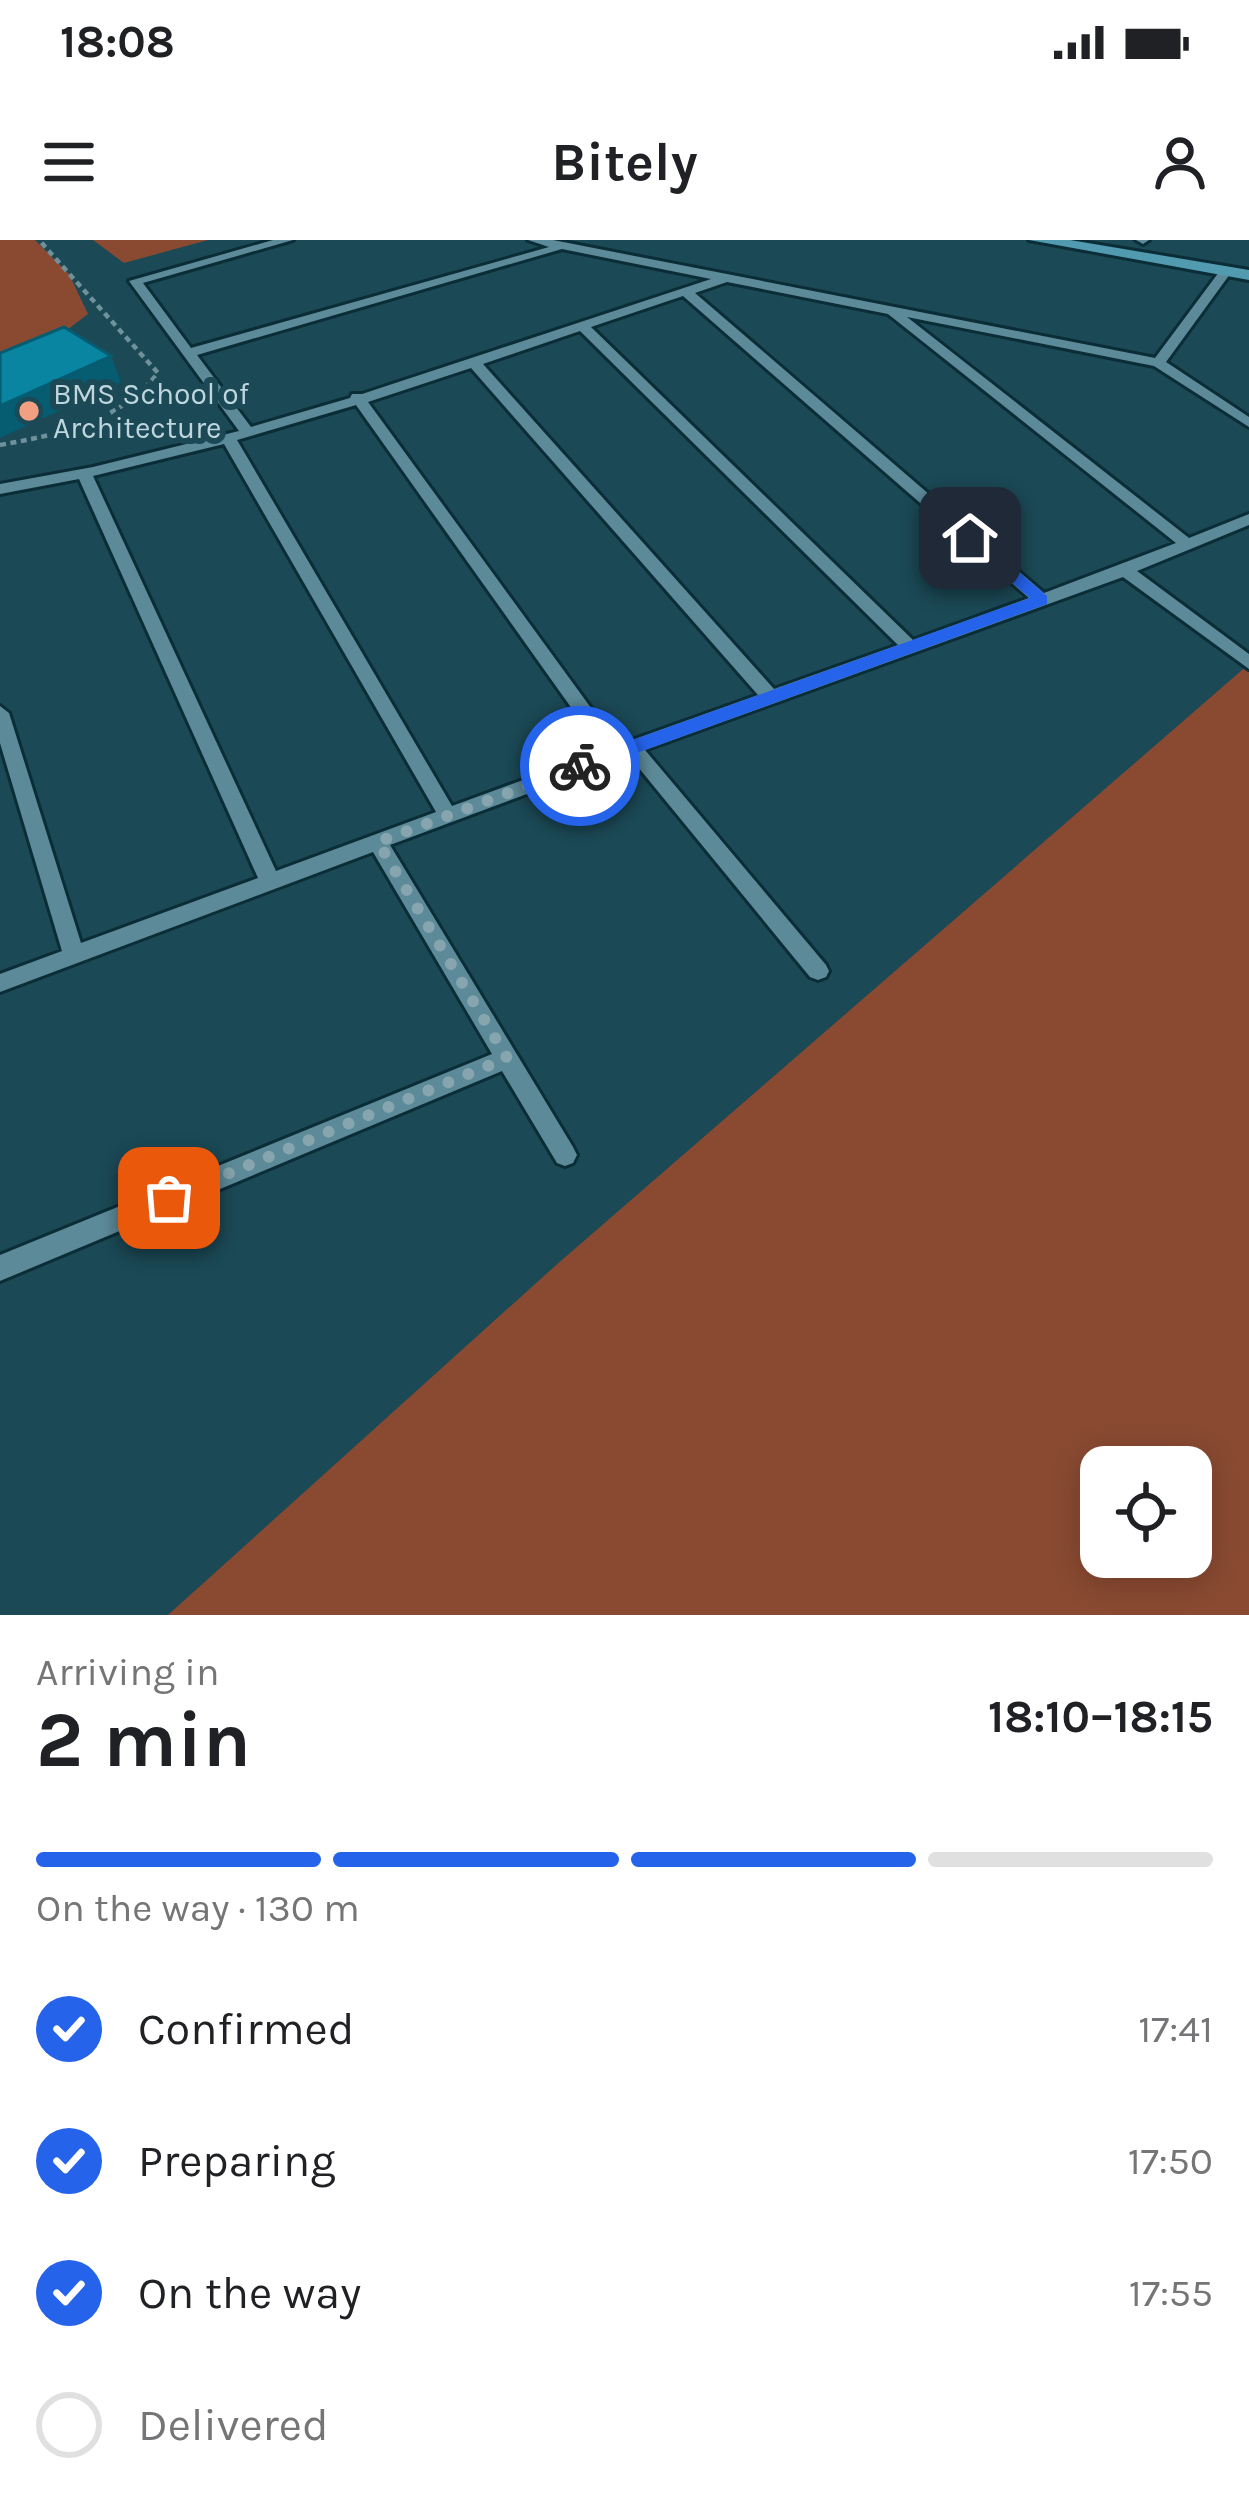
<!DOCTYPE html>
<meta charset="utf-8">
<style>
:root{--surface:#fff;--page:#f2f2f2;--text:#202124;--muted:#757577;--line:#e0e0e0;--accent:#2563eb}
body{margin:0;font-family:Karla,sans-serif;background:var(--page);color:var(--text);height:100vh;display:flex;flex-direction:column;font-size:45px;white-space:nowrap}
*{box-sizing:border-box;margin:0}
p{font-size:39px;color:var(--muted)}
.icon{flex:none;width:66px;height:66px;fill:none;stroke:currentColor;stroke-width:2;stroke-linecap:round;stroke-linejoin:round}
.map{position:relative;height:1375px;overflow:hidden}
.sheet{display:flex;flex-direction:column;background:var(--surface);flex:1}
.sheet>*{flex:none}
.controls{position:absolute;left:1080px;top:1206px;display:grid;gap:24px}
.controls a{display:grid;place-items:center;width:132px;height:132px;border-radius:24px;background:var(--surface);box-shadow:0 6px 30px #0003;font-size:60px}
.pin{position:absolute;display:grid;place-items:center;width:102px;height:102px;color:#fff;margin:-51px;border-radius:24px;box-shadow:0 6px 18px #0006}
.courier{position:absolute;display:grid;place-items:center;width:120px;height:120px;margin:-60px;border:9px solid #2563eb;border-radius:50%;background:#fff;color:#222;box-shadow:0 3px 15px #0007}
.summary em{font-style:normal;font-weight:700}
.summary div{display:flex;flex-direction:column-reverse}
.summary{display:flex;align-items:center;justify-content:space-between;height:204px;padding:0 36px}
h1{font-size:78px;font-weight:700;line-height:90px}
.bar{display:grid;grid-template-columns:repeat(4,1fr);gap:18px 12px;align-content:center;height:144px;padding:0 36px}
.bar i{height:15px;border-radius:9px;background:var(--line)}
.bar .current{background:var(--accent)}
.bar p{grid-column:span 4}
ol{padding:0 36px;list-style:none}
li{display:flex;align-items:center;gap:36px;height:132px}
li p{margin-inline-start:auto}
li .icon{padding:12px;border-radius:50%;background:var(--accent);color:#fff;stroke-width:4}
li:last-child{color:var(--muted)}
li i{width:66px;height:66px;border:6px solid var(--line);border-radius:50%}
.status{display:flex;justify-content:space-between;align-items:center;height:84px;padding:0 60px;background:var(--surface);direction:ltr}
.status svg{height:33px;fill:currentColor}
header{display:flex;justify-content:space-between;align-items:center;height:156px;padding:0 36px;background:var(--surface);font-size:54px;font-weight:700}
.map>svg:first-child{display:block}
.green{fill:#8a4a32;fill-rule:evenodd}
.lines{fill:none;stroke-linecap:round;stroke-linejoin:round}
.minor-casing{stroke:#0a2d37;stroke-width:6}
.major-casing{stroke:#0a2d37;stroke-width:6}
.path{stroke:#6f919c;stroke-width:4.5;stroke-dasharray:6 4.5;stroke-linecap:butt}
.minor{fill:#5d8a99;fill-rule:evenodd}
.major{fill:#529ab0;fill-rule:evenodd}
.shaded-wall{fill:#065c71}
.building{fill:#0984a1;stroke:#065c71;stroke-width:3}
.route{fill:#2563eb}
.done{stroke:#86a5ae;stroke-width:12;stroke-dasharray:0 21.6}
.poi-dot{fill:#f3a082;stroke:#1b4956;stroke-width:4.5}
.labels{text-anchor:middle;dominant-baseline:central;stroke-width:12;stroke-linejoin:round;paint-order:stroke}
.far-poi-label{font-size:30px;fill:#bfd6de;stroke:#1b4956;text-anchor:start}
</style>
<div class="status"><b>18:08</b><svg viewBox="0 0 49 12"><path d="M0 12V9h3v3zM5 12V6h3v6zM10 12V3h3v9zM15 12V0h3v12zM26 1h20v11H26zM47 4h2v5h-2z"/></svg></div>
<header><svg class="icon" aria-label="menu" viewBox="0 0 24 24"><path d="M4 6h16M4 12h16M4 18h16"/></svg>Bitely<svg class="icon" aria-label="person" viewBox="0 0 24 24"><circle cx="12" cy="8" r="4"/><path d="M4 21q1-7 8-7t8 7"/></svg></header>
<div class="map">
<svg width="1249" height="1375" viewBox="0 0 1249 1375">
<rect width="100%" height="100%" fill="#1b4956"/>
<g class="green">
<path d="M0,0H35L69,34L88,74L42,109L0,129Z"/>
<path d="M93,0H208L124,23Z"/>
<path d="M1249,424V1375H168L555,1026ZM1101,1227H1191V1317H1101Z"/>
</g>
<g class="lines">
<defs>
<g id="minor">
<path d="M273,0H293L143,43L191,108L549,7L528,0H553L1155,118L1222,28H1230V34L1166,122L1249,177V187L1154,126L907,77L1189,298L1249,274V285L1137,331L1249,414V429L1123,337L645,510L826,725L829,731L826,737L818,740L810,737L629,516L390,605L573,907L577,915L573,923L565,926L557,923L502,831L0,1041V1015L492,814L373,612L0,752V734L62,711L0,503V466L9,473L81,703L258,638L79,239L0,254V244L93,227L239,191L129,41ZM562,9L711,39L362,154H352L350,158L251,187L197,115ZM727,42L888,74L1176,303L1044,353L695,53ZM683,56L1029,358L913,400L591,87ZM580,91L898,405L774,449L483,124ZM471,128L758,455L618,505L368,162ZM356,165L602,511L452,566L237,200ZM224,204L436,572L276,631L93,236Z"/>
<path d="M1136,0H1149L1143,4Z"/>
</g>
<path id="major" d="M1029,0H1070L1249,30V40Z"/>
</defs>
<use href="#minor" class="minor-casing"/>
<use href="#major" class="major-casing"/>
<path class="path" d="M0,205C60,194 118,183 158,133L39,0"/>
<use href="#minor" class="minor"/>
<use href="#major" class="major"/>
</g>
<path class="shaded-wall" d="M111,116L121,142L0,198V166Z"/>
<path class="building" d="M64,87L111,116L0,166V113Z"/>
<path class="route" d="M965,295H975L1047,356V364L587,531H574V521L1030,358L965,302Z"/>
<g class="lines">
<path class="done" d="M169,958L507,818L378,602L580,526"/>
</g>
<circle class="poi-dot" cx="29" cy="171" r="12"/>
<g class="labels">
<g class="far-poi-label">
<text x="53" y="154">BMS School of<tspan x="53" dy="34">Architecture</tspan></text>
</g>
</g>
</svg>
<div class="controls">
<a><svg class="icon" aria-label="locate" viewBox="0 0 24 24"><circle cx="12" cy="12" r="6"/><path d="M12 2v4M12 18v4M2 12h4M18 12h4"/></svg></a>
</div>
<div class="pin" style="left:169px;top:958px;background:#ea580c"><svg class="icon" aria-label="bag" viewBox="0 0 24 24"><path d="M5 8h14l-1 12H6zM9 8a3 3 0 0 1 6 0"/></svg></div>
<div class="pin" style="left:970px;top:298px;background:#1f2937"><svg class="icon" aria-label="home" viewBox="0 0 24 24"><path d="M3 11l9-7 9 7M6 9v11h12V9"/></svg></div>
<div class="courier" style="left:580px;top:526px"><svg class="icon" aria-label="bike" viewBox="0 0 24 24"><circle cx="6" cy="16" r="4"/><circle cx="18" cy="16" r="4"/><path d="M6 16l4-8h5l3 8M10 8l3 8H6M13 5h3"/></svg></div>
</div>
<section class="sheet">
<div class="summary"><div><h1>2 min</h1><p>Arriving in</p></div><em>18:10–18:15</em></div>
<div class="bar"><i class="current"></i><i class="current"></i><i class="current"></i><i></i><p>On the way · 130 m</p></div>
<ol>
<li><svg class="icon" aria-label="check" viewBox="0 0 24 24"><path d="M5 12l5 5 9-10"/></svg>Confirmed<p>17:41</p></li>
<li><svg class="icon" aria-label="check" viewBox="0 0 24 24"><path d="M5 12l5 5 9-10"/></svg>Preparing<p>17:50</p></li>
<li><svg class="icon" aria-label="check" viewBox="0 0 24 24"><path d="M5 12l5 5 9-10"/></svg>On the way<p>17:55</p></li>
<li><i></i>Delivered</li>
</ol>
</section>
